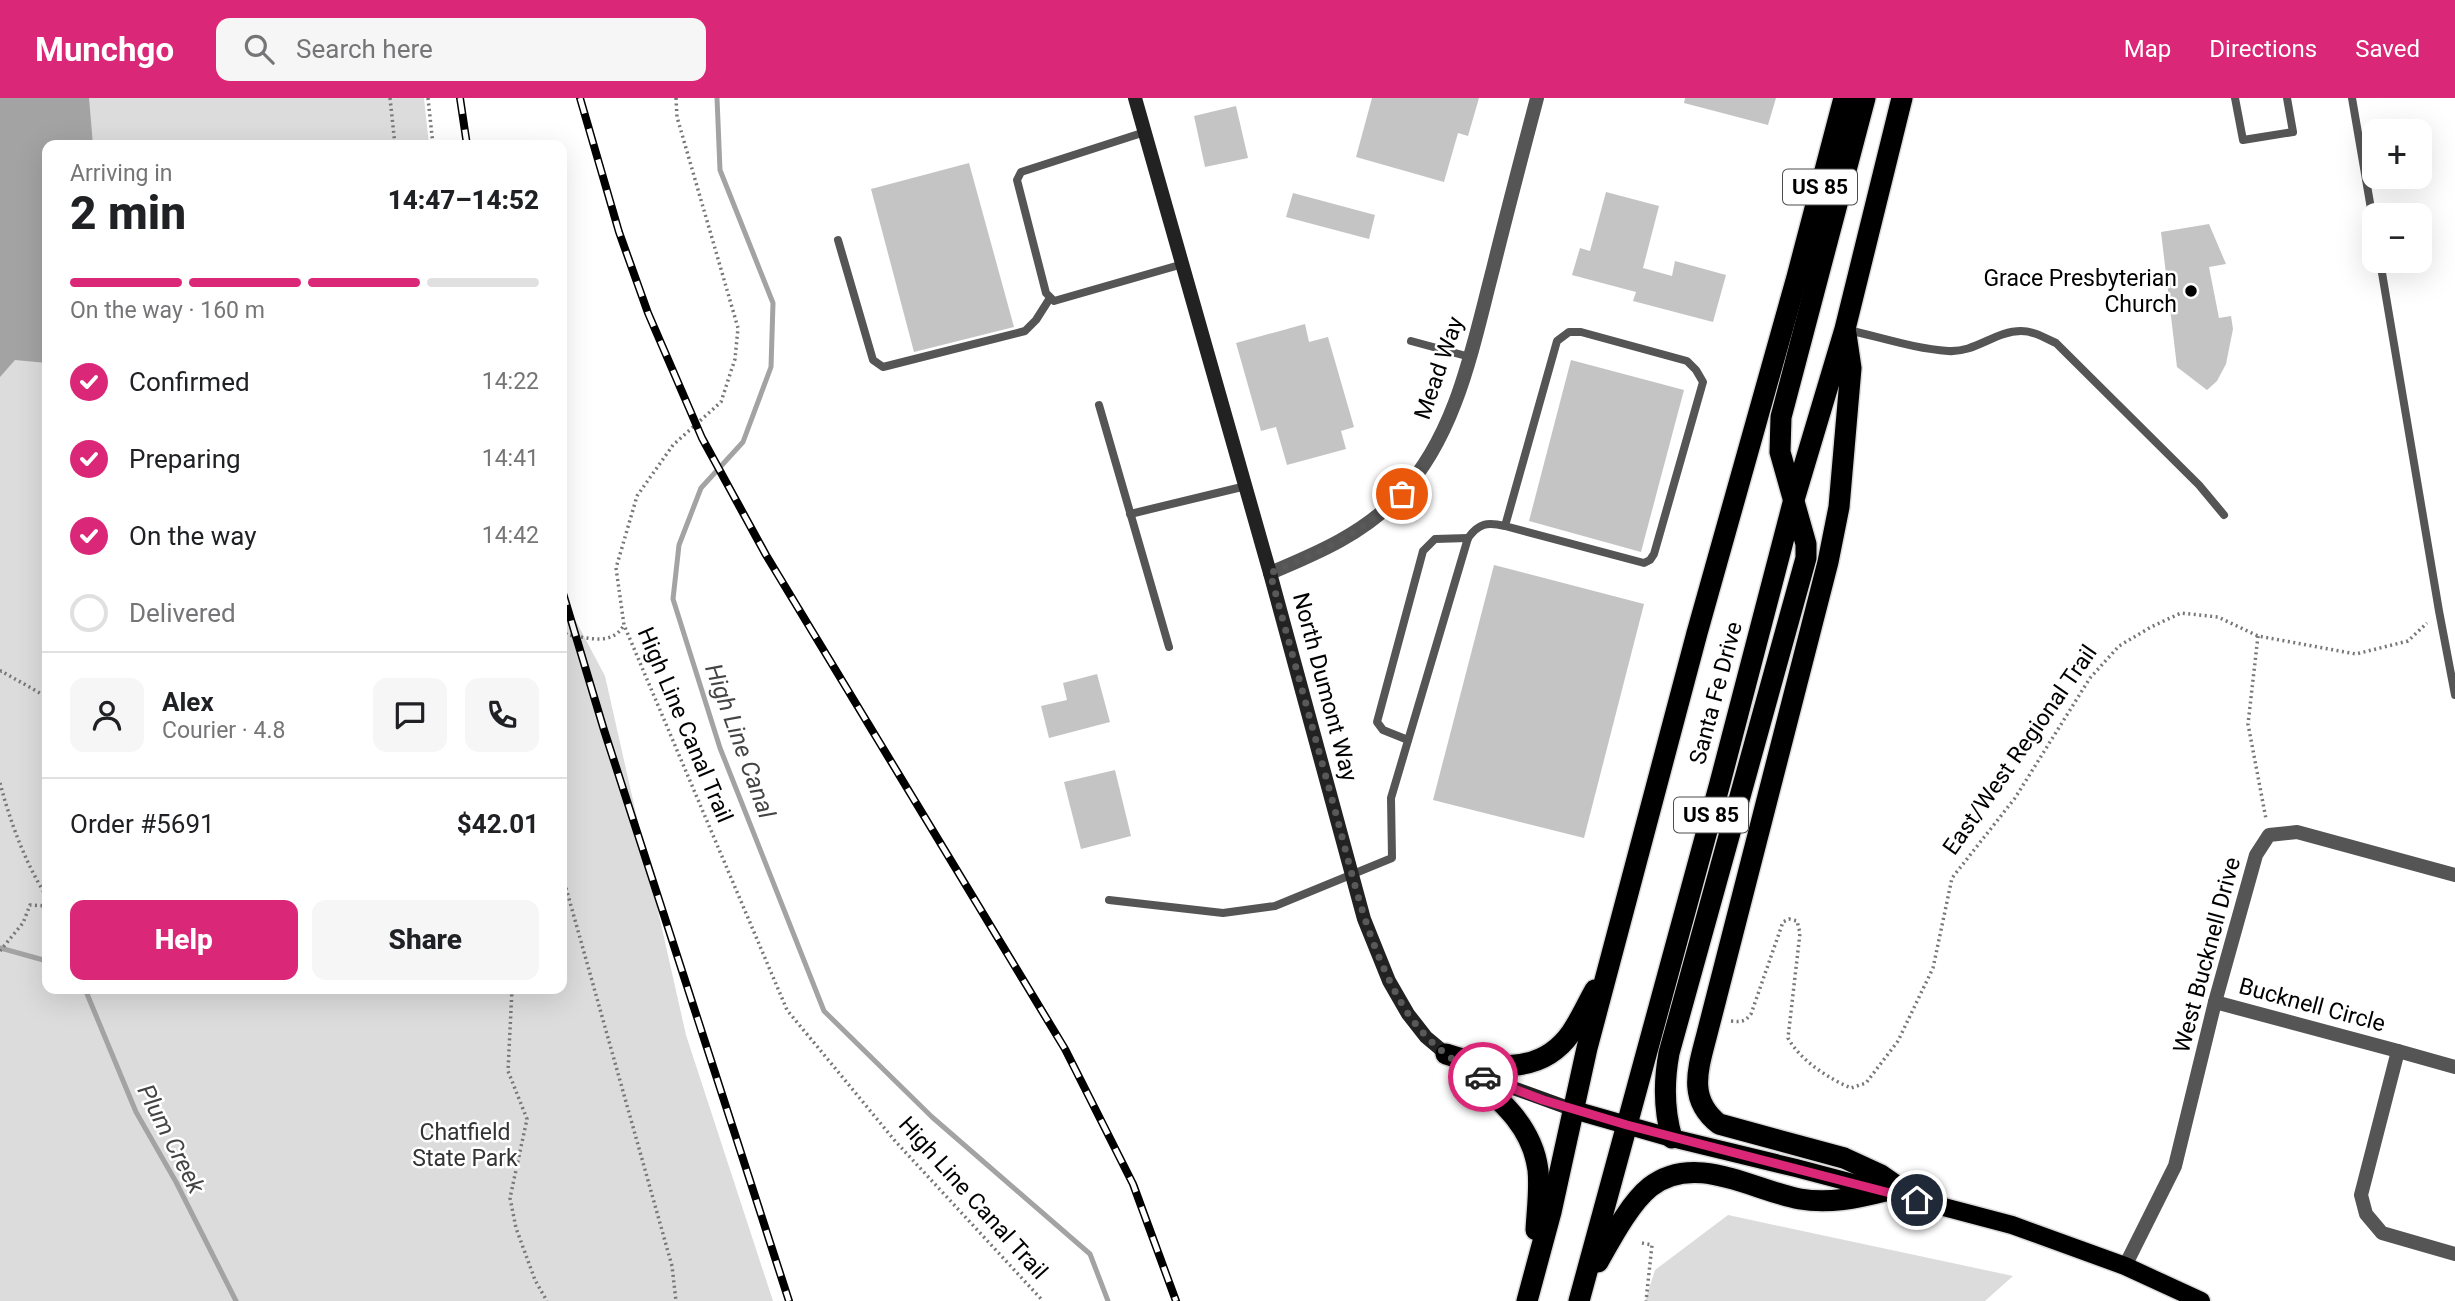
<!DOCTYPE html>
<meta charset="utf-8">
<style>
:root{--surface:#fff;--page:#f6f6f6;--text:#202124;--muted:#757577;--line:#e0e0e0;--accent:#db2777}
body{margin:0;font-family:Roboto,sans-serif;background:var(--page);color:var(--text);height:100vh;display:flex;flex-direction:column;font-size:26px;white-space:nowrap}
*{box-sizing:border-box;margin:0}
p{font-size:23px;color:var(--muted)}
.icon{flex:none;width:38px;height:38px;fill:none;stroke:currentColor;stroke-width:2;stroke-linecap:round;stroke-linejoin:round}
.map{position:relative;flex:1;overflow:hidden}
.panel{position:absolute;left:42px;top:42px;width:525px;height:854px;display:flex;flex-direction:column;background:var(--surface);border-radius:14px;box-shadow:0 7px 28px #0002}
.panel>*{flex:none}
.fabs{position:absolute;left:2362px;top:21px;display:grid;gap:14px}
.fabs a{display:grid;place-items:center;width:70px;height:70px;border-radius:14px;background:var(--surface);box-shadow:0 7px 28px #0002;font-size:35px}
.pin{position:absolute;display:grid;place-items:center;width:60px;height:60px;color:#fff;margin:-30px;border:4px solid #fff;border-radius:50%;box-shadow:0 2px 7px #0007}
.courier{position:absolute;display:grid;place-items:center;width:70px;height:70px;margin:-35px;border:5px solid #db2777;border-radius:50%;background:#fff;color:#222;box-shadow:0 2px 9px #0007}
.headline em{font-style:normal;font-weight:800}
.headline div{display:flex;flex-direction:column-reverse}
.headline{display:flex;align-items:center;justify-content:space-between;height:119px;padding:0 28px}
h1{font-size:46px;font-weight:800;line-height:52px}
.bar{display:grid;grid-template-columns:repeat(4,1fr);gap:10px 7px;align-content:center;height:84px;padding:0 28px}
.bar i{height:9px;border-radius:5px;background:var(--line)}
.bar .active{background:var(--accent)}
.bar p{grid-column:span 4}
.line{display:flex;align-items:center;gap:18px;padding:0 28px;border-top:2px solid var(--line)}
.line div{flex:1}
.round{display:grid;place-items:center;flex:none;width:74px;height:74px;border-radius:14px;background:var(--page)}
ol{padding:0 28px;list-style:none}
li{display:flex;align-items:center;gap:21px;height:77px}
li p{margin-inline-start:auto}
li .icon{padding:7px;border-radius:50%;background:var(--accent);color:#fff;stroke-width:4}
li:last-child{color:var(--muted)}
li i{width:38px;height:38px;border:4px solid var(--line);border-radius:50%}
.primary-button{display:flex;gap:14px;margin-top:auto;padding:14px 28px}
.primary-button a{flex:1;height:80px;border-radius:14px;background:var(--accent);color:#fff;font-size:28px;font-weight:800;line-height:80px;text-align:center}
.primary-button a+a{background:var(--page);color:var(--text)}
header{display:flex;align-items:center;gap:42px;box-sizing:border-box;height:98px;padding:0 35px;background:var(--accent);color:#fff}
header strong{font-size:33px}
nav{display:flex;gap:38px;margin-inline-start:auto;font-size:24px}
.search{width:490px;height:63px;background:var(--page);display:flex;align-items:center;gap:18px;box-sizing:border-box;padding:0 24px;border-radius:14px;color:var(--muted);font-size:26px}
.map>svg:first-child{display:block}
.green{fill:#dcdcdc}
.water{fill:#a3a3a3}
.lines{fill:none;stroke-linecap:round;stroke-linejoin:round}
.stream{stroke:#a3a3a3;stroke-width:5}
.building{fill:#c4c4c4}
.primary-casing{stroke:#dbdbdb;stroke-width:21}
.highway-casing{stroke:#dbdbdb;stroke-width:24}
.path{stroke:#777;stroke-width:3.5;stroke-dasharray:2 3.5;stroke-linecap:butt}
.lane{stroke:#555;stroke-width:8}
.street{stroke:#555;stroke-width:14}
.secondary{stroke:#222;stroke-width:14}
.primary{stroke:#000;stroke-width:18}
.highway{stroke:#000;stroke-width:21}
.rail-casing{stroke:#000;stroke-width:8}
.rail{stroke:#fff;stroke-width:5;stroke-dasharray:16;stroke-linecap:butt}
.done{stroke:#595959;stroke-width:7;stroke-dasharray:0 12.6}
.route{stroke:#db2777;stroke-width:9}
.poi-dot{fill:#000;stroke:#fff;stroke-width:2.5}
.labels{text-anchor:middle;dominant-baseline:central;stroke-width:5;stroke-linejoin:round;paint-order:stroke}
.shield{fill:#fff;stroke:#4c4c4c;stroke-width:2}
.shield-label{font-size:21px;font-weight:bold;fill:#000}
.poi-label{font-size:23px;fill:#000;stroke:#fff;text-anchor:end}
.street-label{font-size:23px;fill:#000;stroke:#fff}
.park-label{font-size:23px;fill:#333;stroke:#fff}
.water-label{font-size:24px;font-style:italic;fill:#444;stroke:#fff}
</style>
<header>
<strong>Munchgo</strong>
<div class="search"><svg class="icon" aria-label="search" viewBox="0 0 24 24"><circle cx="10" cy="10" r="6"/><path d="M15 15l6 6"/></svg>Search here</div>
<nav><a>Map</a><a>Directions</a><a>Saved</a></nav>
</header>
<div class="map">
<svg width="2455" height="1203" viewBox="0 0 2455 1203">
<rect width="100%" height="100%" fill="#fff"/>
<g class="green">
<path d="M0,0H424L429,47H47V891H562V497L605,578L686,937L773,1203H0Z"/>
<path d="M1728,1117L2013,1178L1985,1203H1645L1655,1172Z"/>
</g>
<path class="water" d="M0,0H89L93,47H47V265L15,262L0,279Z"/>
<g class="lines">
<g class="stream">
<path d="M717,0L720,72L773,205L771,269L743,344L701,390L679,447L673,501L720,650L824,913L932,1019L1090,1156L1108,1203"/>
<path d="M0,850L47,863"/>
<path d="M85,891L136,1014L176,1084L236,1203"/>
</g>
</g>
<g class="building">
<path d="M1372,0H1479L1468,38L1458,35L1444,84L1356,59Z"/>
<path d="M1685,0H1776L1768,27L1684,5Z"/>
<path d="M1236,8L1248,60L1205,69L1194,18Z"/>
<path d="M969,65L1014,229L914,254L871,91Z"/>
<path d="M1606,94L1659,108L1643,170L1672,178L1675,163L1726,177L1713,224L1633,203L1636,194L1572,177L1580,150L1590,153Z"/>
<path d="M1293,95L1375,117L1369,141L1286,119Z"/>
<path d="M2209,126L2226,166L2209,169L2219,220L2231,218L2233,231L2226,266L2217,283L2207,292L2177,269L2161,134Z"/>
<path d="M1305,226L1309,244L1328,239L1354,329L1341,333L1346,351L1287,367L1276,329L1261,333L1236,245Z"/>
<path d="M1571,262L1684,292L1641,454L1529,423Z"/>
<path d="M1494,467L1644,506L1584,740L1433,702Z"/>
<path d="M1097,576L1110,624L1049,640L1041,608L1067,602L1063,585Z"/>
<path d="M1115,672L1131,738L1081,751L1064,684Z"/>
</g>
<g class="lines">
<defs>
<path id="primary" d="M1574,1012L1672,1040L1796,1070L2012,1127L2125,1168L2201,1203"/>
<g id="highway">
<path d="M1846,236L1851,270L1839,409L1828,464L1707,936C1698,971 1687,1001 1719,1026L1844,1060L1881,1077L1917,1102"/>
<path d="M1446,956C1489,970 1540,979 1571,935C1580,922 1587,906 1595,892"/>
<path d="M1463,969C1496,999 1532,1025 1538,1072C1540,1092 1537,1112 1536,1132"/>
<path d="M1672,1040C1664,1013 1664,982 1669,955L1806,460V446L1780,354L1781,319L1865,0"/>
<path d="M1598,1164C1611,1141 1630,1105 1650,1089C1695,1054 1752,1092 1800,1101C1829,1106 1857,1100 1885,1093"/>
<path d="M1527,1203L1551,1114L1587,950L1697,535L1797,179L1844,0"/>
<path d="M1579,1203L1720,685L1793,405L1845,231L1902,0"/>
</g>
</defs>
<use href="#primary" class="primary-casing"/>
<use href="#highway" class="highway-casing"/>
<g class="path">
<path d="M390,0L395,47"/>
<path d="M428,0L433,47"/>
<path d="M676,0L677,19L738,230L735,261L721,304L673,347L637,398L616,470L624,527L787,912L896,1044L1043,1203"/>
<path d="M562,531L567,537C588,539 611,549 624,527"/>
<path d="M2258,538L2248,626L2266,721"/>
<path d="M0,574L1,573L47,599"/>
<path d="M0,685C10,723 25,765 47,799"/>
<path d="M562,775L566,790L562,795"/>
<path d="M566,790L672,1168L676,1203"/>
<path d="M0,853L23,825L30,807L47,808"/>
<path d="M512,891L508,973L527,1021L510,1100L516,1130L535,1182L547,1203"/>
<path d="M1731,923C1741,924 1745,924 1751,916L1783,824L1789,821L1797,823L1800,835L1788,940C1800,962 1829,981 1851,990L1866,985L1898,943L1933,870L1952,780L2015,700L2090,580L2119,548L2151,529L2181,515L2218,519L2258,538L2356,556L2408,543L2427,525"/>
<path d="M1642,1145L1652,1147L1646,1203"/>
</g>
<g class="lane">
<path d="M2235,0L2243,42L2293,34L2287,0"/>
<path d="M2352,0L2375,134"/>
<path d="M1145,34L1021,74L1017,82L1046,195L1054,203L1183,166"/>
<path d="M838,142L873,262L883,269L1025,233L1036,222L1050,200"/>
<path d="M2380,163L2439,513L2455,597"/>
<path d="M1848,232C1880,239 1915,251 1948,253C1975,255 1995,233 2021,233C2034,233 2045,240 2056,245L2199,387L2224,417"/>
<path d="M1411,243L1470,259"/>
<path d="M1099,307L1169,549"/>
<path d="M1130,416L1246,388"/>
<path d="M1408,642L1383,632L1377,624L1423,453L1435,441L1468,440"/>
<path d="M1109,802L1223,815L1275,808L1392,760L1391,700L1468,440C1479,425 1487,424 1505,428L1644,465L1650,462L1654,456L1703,284L1696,272L1687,263L1581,234H1569L1557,243L1505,428"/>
</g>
<g class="street">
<path d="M1270,475C1318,455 1365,435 1401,396C1457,336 1473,247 1493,171C1507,114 1522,57 1537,0"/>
<path d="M2215,904L2398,953"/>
<path d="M2455,969L2398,953L2361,1097L2366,1116L2382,1135L2455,1156"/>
<path d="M2125,1168L2175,1068L2215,904L2256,757L2269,737L2297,734L2455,777"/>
</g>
<g class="secondary">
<path d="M1135,0L1270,475L1364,821L1389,883L1408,916L1426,939L1451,960"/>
<path d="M1480,978L1574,1012"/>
</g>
<use href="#primary" class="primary"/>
<use href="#highway" class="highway"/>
<defs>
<g id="rail">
<path d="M460,0L467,47"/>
<path d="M580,0L619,134L648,215L702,340L766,457L1065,951L1133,1086L1176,1203"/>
<path d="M562,492L604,632L789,1203"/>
</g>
</defs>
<use href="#rail" class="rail-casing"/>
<use href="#rail" class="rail"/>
</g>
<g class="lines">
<path class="done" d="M1402,396C1358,437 1325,452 1270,475C1292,555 1314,635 1336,716C1354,783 1369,854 1407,914C1426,943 1452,964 1483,979"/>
<path class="route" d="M1483,979L1543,1002L1627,1027L1917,1102"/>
</g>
<circle class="poi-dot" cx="2191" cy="193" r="7"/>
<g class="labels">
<g class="shield">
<rect x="1783" y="71.5" width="74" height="35" rx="5"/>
<rect x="1674" y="699.5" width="74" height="35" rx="5"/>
</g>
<g class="shield-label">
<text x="1820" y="89">US 85</text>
<text x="1711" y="717">US 85</text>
</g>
<g class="poi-label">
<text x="2177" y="180">Grace Presbyterian<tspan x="2177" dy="26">Church</tspan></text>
</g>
<g class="street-label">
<text transform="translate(1439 270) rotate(-71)">Mead Way</text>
<text transform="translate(1325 589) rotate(75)">North Dumont Way</text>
<text transform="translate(1716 595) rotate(-75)">Santa Fe Drive</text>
<text transform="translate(685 627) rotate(67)">High Line Canal Trail</text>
<text transform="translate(2020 652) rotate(-55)">East/West Regional Trail</text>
<text transform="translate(2207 857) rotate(-75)">West Bucknell Drive</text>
<text transform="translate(2312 907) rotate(15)">Bucknell Circle</text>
<text transform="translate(973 1100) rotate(48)">High Line Canal Trail</text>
</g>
<g class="park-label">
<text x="465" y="1034">Chatfield<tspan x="465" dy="26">State Park</tspan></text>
</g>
<g class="water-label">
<text transform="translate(740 643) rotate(70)">High Line Canal</text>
<text transform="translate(171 1041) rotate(63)">Plum Creek</text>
</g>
</g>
</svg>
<div class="fabs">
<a>+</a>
<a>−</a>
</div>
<div class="pin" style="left:1402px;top:396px;background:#ea580c"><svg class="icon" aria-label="bag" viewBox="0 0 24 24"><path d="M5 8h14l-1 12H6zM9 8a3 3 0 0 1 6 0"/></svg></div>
<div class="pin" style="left:1917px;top:1102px;background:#1f2937"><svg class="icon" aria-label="home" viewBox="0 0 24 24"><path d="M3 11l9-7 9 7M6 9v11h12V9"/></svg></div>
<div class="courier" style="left:1483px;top:979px"><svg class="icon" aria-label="car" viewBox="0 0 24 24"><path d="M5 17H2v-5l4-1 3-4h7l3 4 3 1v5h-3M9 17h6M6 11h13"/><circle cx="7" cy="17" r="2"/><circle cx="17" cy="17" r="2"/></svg></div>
<section class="panel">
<div class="headline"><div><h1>2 min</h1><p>Arriving in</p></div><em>14:47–14:52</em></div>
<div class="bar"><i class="active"></i><i class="active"></i><i class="active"></i><i></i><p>On the way · 160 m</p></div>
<ol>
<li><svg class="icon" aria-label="check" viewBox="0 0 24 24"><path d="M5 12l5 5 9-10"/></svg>Confirmed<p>14:22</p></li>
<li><svg class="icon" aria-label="check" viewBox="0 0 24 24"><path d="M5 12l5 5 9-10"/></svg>Preparing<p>14:41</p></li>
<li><svg class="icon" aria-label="check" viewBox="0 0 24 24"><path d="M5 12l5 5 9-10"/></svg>On the way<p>14:42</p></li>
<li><i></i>Delivered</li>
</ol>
<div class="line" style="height:126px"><a class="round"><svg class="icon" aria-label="person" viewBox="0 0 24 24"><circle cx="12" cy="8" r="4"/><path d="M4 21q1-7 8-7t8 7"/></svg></a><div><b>Alex</b><p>Courier · 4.8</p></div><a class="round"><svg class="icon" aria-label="chat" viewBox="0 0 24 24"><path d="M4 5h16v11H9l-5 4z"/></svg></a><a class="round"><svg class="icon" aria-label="phone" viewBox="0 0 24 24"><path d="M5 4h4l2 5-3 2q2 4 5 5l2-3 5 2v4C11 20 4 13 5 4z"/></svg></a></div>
<div class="line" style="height:91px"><div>Order #5691</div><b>$42.01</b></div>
<div class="primary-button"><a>Help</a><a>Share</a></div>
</section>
</div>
